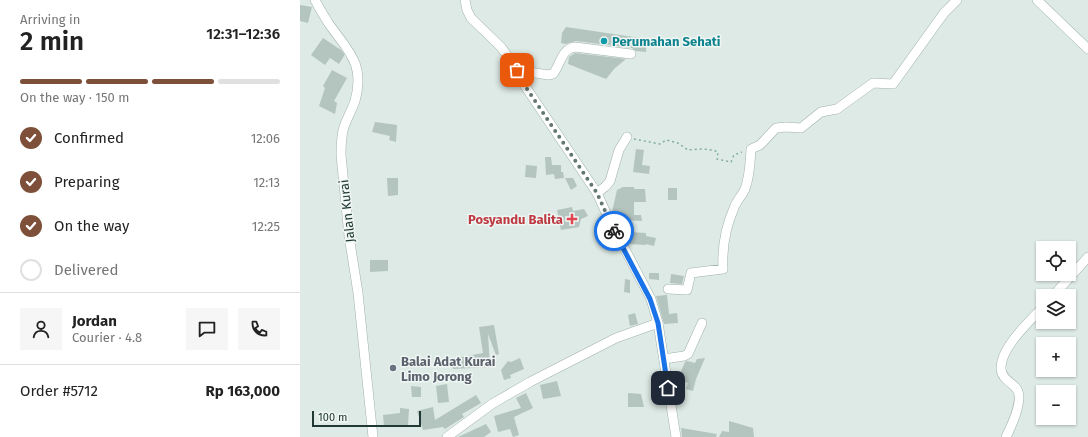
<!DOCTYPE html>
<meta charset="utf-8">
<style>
:root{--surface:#fff;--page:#f6f6f6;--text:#222;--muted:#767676;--line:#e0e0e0;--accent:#7e503a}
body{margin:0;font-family:"Fira Sans",sans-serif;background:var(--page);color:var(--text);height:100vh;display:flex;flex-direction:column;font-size:15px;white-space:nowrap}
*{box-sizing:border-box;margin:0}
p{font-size:13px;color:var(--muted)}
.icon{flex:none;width:22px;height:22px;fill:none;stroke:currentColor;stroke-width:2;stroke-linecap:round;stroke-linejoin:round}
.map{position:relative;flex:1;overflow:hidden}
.side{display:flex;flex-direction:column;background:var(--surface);width:300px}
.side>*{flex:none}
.buttons{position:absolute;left:736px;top:241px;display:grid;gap:8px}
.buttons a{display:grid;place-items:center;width:40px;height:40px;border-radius:0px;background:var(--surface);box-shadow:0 1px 3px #0004;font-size:20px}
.scale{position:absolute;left:12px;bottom:10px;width:109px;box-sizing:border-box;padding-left:4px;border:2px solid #203934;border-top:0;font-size:11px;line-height:14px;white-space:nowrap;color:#203934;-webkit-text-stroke:3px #eff6f3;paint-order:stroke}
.pin{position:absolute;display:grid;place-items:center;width:34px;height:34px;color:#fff;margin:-17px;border-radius:8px;box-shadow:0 2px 6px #0006}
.courier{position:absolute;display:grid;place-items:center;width:40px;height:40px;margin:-20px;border:3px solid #1a73e8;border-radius:50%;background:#fff;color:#222;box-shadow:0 1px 5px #0007}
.overview em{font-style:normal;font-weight:600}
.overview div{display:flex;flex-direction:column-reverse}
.overview{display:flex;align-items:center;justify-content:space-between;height:68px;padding:0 20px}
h1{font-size:26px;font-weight:600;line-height:30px}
.bar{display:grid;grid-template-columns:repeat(4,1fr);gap:6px 4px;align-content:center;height:48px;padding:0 20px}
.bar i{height:5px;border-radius:3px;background:var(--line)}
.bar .on{background:var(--accent)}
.bar p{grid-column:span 4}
.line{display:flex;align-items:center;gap:10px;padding:0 20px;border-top:1px solid var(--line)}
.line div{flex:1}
.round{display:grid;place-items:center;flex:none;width:42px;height:42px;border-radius:0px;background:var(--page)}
ol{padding:0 20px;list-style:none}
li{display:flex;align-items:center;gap:12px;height:44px}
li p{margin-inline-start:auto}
li .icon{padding:4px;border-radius:50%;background:var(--accent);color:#fff;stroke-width:4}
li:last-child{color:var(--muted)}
li i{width:22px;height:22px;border:2px solid var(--line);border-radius:50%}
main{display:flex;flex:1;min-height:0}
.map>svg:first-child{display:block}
.building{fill:#b4c4bf}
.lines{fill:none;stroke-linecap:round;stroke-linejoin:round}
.minor-casing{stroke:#a1b1ac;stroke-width:10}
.path{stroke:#80aca2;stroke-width:1.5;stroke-dasharray:2 3;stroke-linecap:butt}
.minor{stroke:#fff;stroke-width:9}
.done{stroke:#627772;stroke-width:4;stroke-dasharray:0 7.2}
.route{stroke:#1a73e8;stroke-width:5}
.culture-dot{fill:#0f9aa8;stroke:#eff6f3;stroke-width:1.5}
.health-dot{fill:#e0444e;stroke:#eff6f3;stroke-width:1.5}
.worship-dot{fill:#6b7280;stroke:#eff6f3;stroke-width:1.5}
.labels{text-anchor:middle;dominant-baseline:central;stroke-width:3;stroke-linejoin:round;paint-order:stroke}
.culture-label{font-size:13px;font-weight:bold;fill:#0d838f;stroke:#eff6f3;text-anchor:start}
.street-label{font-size:13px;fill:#203934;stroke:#eff6f3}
.health-label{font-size:13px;font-weight:bold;fill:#be3a42;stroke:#eff6f3;text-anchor:end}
.worship-label{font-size:13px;font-weight:bold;fill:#5b616d;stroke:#eff6f3;text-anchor:start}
</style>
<main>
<section class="side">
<div class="overview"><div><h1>2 min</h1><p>Arriving in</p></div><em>12:31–12:36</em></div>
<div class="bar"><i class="on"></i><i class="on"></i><i class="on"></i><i></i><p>On the way · 150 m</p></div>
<ol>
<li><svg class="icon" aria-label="check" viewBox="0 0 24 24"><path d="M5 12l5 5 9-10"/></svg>Confirmed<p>12:06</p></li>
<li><svg class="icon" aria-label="check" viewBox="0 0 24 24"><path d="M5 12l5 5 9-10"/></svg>Preparing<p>12:13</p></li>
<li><svg class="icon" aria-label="check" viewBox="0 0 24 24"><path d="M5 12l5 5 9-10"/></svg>On the way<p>12:25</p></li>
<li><i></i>Delivered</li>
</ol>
<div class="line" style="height:72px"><a class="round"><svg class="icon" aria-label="person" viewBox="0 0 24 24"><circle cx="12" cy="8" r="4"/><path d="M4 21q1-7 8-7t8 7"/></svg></a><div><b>Jordan</b><p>Courier · 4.8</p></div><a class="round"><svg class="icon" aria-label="chat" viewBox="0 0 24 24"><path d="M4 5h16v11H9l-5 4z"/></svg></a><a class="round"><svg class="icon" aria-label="phone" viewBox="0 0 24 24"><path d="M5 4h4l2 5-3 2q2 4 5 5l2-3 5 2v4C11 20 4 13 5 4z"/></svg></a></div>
<div class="line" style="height:52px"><div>Order #5712</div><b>Rp 163,000</b></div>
</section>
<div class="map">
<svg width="788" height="437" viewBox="0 0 788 437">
<rect width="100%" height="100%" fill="#deeae5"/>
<g class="building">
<path d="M0,5L12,7L8,23L0,21Z"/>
<path d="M266,27L347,39L346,52L336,51L332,48L276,41L266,44L261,43L262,33Z"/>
<path d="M23,38L41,50L44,54V56L39,64L30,58L25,65L11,55Z"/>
<path d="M275,53L326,59L315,68L306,79L268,64L269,57Z"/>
<path d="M32,70L47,78L34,101L37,103L35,114L19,106L25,88L23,86Z"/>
<path d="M75,122L97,125L96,142L89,140L90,136L72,132Z"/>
<path d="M336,149L344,150L342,165L350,166L349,174L333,172Z"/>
<path d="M245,157H251L252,165H261V172H263L264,178L255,179L254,174L246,175Z"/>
<path d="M226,165L237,166L236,178L225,177Z"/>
<path d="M87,178H98V195L88,196Z"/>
<path d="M265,178H273L277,186L271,190Z"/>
<path d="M323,187H334V189H345L346,202H334V215H341L342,221L324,220V221L317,222L312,212L317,190Z"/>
<rect x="368" y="188" width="9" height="12"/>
<path d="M272,207L273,211L284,209L288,216L281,219L279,227L261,230L257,210Z"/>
<path d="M330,232L346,233V236L356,238L354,246L346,244V245L329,244Z"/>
<path d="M70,260H88V271L70,272Z"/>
<path d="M349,273H359V280L349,279Z"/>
<path d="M371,274L384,276L382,284L370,283Z"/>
<path d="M325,279L330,280V293L324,292Z"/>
<path d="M367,295L369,314L377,313L378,323L364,324L356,296Z"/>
<path d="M335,313L338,324L330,326L328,315Z"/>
<path d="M194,325L199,354L196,355L188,334L190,367L153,369L151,359L183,353L179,327Z"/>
<path d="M220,358L224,369L210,375L211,378L204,380L201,370L208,361L211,362Z"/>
<path d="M405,358L396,379L393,391L386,389L388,383L377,380L385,362L387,361L395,363L397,359Z"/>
<path d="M257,381L261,396L243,399L240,385Z"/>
<path d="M147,384L149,402L138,403L136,386Z"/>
<path d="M111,386L121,387V397H112Z"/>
<path d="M226,393L233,408L214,417L219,435L213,437L210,429L198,432L194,416L221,408L216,398Z"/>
<path d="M328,393L341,394L344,407H328Z"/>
<path d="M176,395L181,403L162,414L164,417L145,429L143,427L123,430L117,411L133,407L135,420Z"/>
<path d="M100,408L109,409L108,426L92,425V427H84L83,415L100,413Z"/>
<path d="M429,421L453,428L454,437H419L422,431L429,432Z"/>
<path d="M186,424L191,432L184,437H158Z"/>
<path d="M381,428L417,434L416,437H382Z"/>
</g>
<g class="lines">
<defs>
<g id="minor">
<path d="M15,0C19,8 24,16 29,24C49,52 65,64 55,101C52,110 47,118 44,127C41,136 41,145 41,155L49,236L58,293L73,437"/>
<path d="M165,0L167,10L171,18L201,47L209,58L225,86L297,193L307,215L351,299L358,323L376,437"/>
<path d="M737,0L788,49"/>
<path d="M217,70L248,75L253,74C261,64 261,49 275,47L331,54"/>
<path d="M297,193L306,186L310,181L319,150L327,137"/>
<path d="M368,289L387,290L391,273L423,269C422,249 426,226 434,208C436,201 442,196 445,189C450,176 450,163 451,149L460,145L476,128L486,127L501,128L521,112L537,109L573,83L593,84L644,13L657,0"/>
<path d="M753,296L788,257"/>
<path d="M364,359L384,356L388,354L402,323"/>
<path d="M147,437L192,404L230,382L316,338L358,323"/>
<path d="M706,437C711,427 725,398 716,388C711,382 702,379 701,369C700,348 729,322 743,307"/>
</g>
</defs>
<use href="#minor" class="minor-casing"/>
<path class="path" d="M334,139L360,144L366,140L378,143L388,150C398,149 408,148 418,152L417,159L431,162L434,155L442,152"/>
<use href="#minor" class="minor"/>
</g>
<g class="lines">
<path class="done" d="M217,70L225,86L297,193L314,231"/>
<path class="route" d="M314,231L350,299L358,323L368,388"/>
</g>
<circle class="culture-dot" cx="304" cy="41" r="4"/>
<path class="health-dot" d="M270 213h4v4h4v4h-4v4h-4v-4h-4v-4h4z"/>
<circle class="worship-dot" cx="93" cy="368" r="4"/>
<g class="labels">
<g class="culture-label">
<text x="312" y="41">Perumahan Sehati</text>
</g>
<g class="street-label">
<text transform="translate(47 211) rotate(-96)">Jalan Kurai</text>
</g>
<g class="health-label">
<text x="263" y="219">Posyandu Balita</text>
</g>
<g class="worship-label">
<text x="101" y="361">Balai Adat Kurai<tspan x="101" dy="15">Limo Jorong</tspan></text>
</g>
</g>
</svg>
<div class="buttons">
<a><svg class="icon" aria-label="locate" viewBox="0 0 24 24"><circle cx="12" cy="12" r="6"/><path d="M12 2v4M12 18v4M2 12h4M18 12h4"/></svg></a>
<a><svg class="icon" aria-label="layers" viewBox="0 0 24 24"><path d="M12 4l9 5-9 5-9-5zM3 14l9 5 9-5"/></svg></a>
<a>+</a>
<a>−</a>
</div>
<div class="scale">100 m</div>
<div class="pin" style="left:217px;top:70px;background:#ea580c"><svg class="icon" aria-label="bag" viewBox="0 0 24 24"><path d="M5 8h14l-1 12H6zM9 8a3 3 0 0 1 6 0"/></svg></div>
<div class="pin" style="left:368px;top:388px;background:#1f2937"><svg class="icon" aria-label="home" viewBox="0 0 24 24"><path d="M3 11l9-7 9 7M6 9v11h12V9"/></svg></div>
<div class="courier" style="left:314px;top:231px"><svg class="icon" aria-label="bike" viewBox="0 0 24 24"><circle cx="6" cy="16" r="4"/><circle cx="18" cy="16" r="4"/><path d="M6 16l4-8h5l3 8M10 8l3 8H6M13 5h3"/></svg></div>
</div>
</main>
